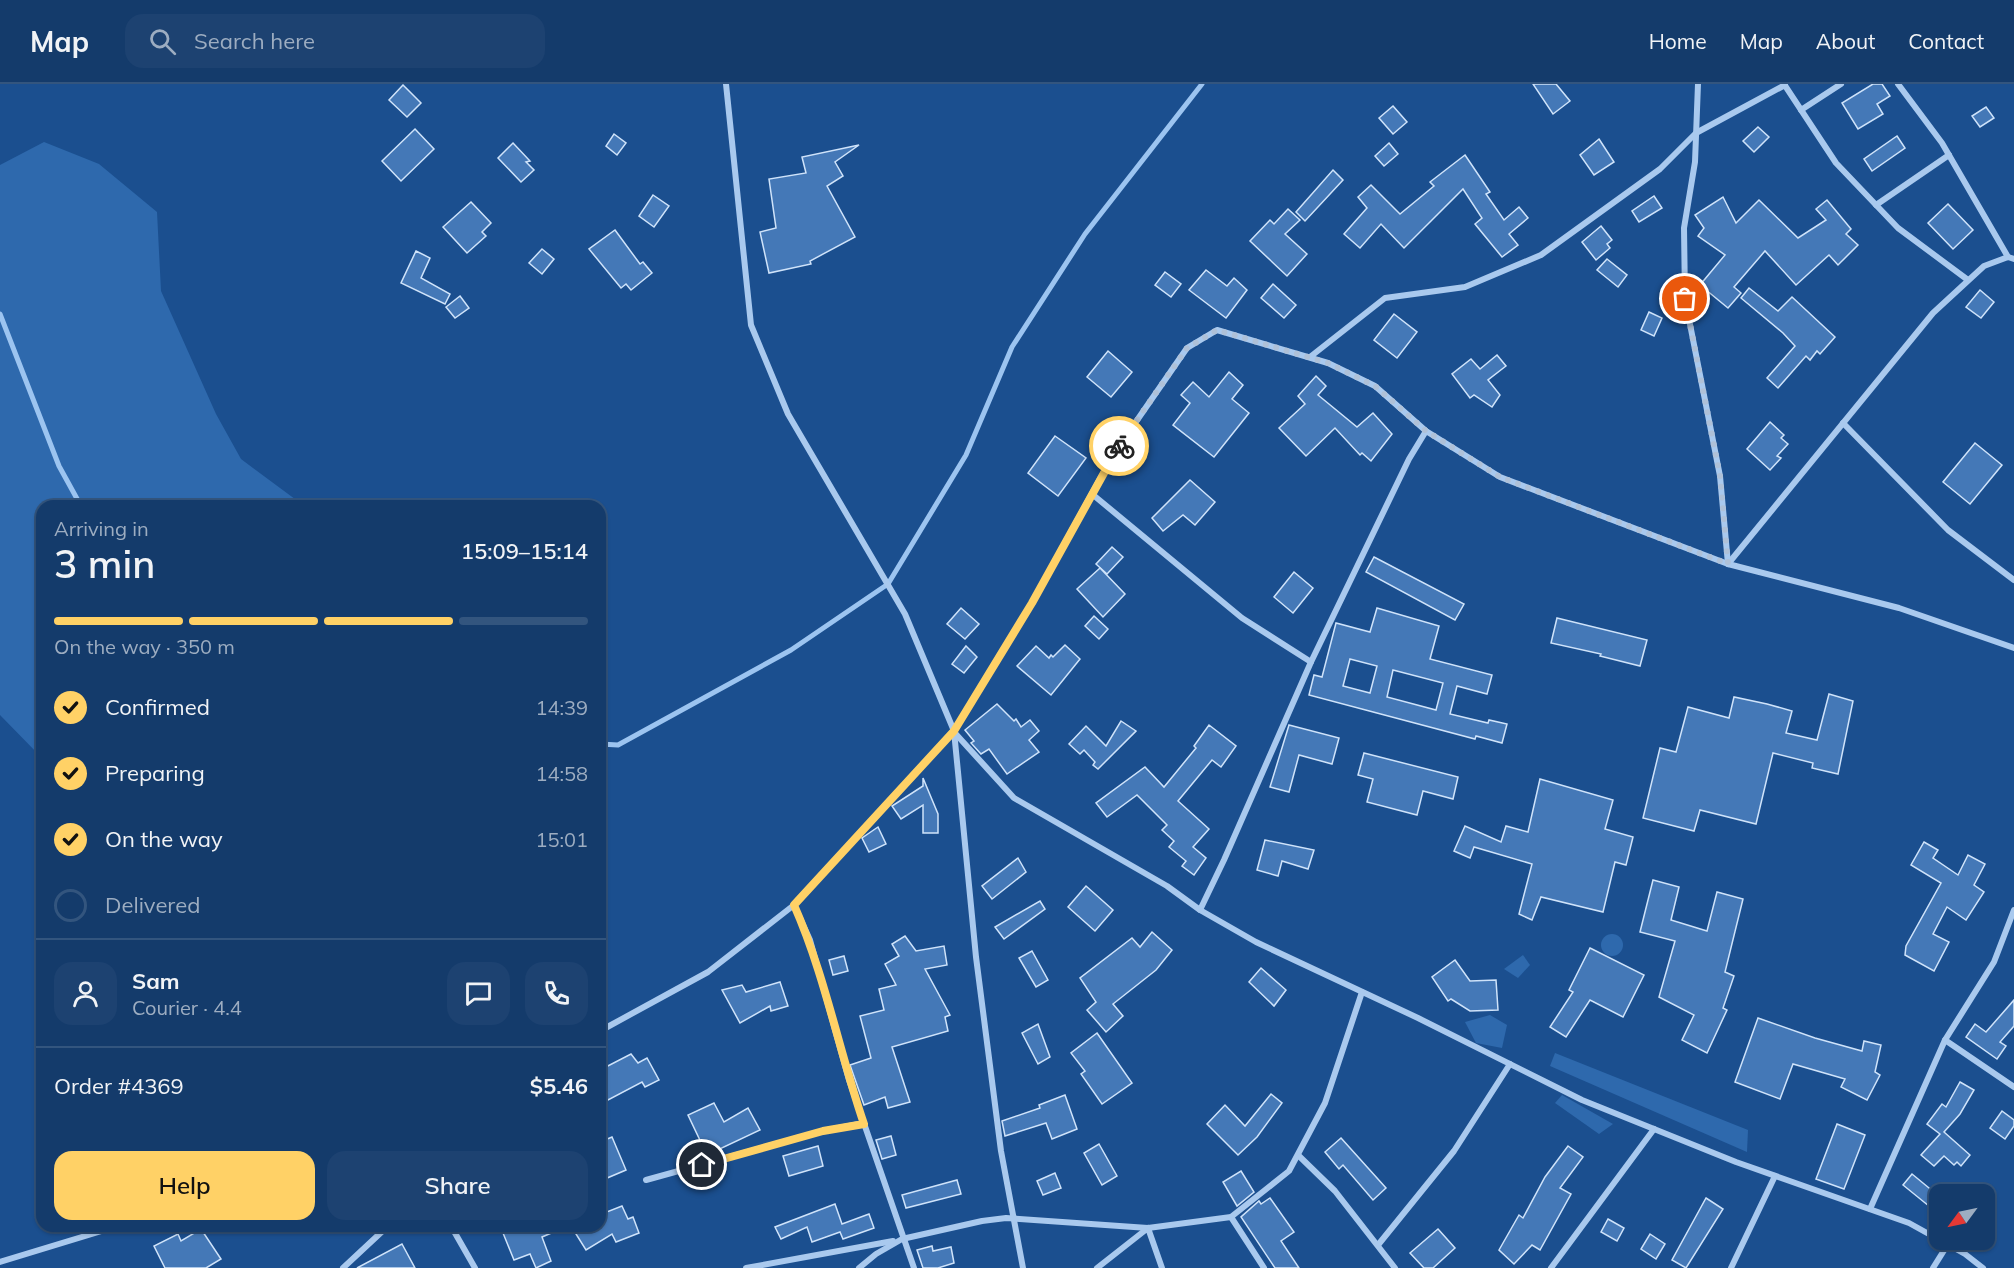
<!DOCTYPE html>
<meta charset="utf-8">
<style>
:root{--surface:#143b6b;--page:#1d4271;--text:#f1f3f6;--muted:#9dadc1;--line:#33557e;--accent:#ffd166}
body{margin:0;font-family:Mulish,sans-serif;background:var(--page);color:var(--text);height:100vh;display:flex;flex-direction:column;font-size:22px;white-space:nowrap}
*{box-sizing:border-box;margin:0}
p{font-size:20px;color:var(--muted)}
.icon{flex:none;width:33px;height:33px;fill:none;stroke:currentColor;stroke-width:2;stroke-linecap:round;stroke-linejoin:round}
.map{position:relative;flex:1;overflow:hidden}
.sheet{position:absolute;left:36px;top:416px;width:570px;height:732px;display:flex;flex-direction:column;background:var(--surface);border-radius:18px;box-shadow:0 2px 4px #0004,0 0 0 2px var(--line)}
.sheet>*{flex:none}
.needle{width:39px;rotate:237deg}
.buttons{position:absolute;left:1929px;top:1100px;display:grid;gap:12px}
.buttons a{display:grid;place-items:center;width:66px;height:66px;border-radius:12px;background:var(--surface);box-shadow:0 2px 4px #0004,0 0 0 2px var(--line);font-size:30px}
.pin{position:absolute;display:grid;place-items:center;width:51px;height:51px;color:#fff;margin:-26px;border:3px solid #fff;border-radius:50%;box-shadow:0 2px 6px #0007}
.courier{position:absolute;display:grid;place-items:center;width:60px;height:60px;margin:-30px;border:4px solid #ffd166;border-radius:50%;background:#fff;color:#222;box-shadow:0 2px 8px #0007}
.summary em{font-style:normal;font-weight:600}
.summary div{display:flex;flex-direction:column-reverse}
.summary{display:flex;align-items:center;justify-content:space-between;height:102px;padding:0 18px}
h1{font-size:39px;font-weight:600;line-height:45px}
.bar{display:grid;grid-template-columns:repeat(4,1fr);gap:9px 6px;align-content:center;height:72px;padding:0 18px}
.bar i{height:8px;border-radius:4px;background:var(--line)}
.bar .on{background:var(--accent)}
.bar p{grid-column:span 4}
.line{display:flex;align-items:center;gap:15px;padding:0 18px;border-top:2px solid var(--line)}
.line div{flex:1}
.round{display:grid;place-items:center;flex:none;width:63px;height:63px;border-radius:18px;background:var(--page)}
ol{padding:0 18px;list-style:none}
li{display:flex;align-items:center;gap:18px;height:66px}
li p{margin-inline-start:auto}
li .icon{padding:6px;border-radius:50%;background:var(--accent);color:#111;stroke-width:4}
li:last-child{color:var(--muted)}
li i{width:33px;height:33px;border:3px solid var(--line);border-radius:50%}
.action{display:flex;gap:12px;margin-top:auto;padding:12px 18px}
.action a{flex:1;height:69px;border-radius:18px;background:var(--accent);color:#111;font-size:24px;font-weight:600;line-height:69px;text-align:center}
.action a+a{background:var(--page);color:var(--text)}
header{display:flex;align-items:center;gap:36px;box-sizing:border-box;height:84px;padding:0 30px;background:var(--surface);border-bottom:2px solid var(--line)}
header strong{font-size:28px}
nav{display:flex;gap:33px;margin-inline-start:auto;font-size:21px}
.search{width:420px;height:54px;background:var(--page);display:flex;align-items:center;gap:15px;box-sizing:border-box;padding:0 21px;border-radius:18px;color:var(--muted);font-size:22px}
.map>svg:first-child{display:block}
.green{fill:#2e69ad}
.lines{fill:none;stroke-linecap:round;stroke-linejoin:round}
.stream{stroke:#9cc4f0;stroke-width:5}
.building{fill:#4478b7;stroke:#cfe3fa;stroke-width:1.5;fill-rule:evenodd}
.minor{stroke:#a9c9ee;stroke-width:6}
.done{stroke:#afc1d8;stroke-width:6;stroke-dasharray:0 10.8}
.route{stroke:#ffd166;stroke-width:8}
</style>
<header>
<strong>Map</strong>
<div class="search"><svg class="icon" aria-label="search" viewBox="0 0 24 24"><circle cx="10" cy="10" r="6"/><path d="M15 15l6 6"/></svg>Search here</div>
<nav><a>Home</a><a>Map</a><a>About</a><a>Contact</a></nav>
</header>
<div class="map">
<svg width="2014" height="1184" viewBox="0 0 2014 1184">
<rect width="100%" height="100%" fill="#1b4f8f"/>
<g class="green">
<path d="M44,58L99,80L157,128L161,207L216,330L241,375L303,421L42,422V674L0,631V81Z"/>
<circle cx="1612" cy="861" r="11"/>
<path d="M1523,871L1530,881L1518,894L1504,885Z"/>
<path d="M1490,931L1507,941L1502,964L1476,959L1465,938Z"/>
<path d="M1555,969L1748,1046L1747,1068L1550,982Z"/>
<path d="M1562,1011L1613,1040L1599,1050L1555,1019Z"/>
</g>
<g class="lines">
<g class="stream">
<path d="M0,230L59,382L81,422"/>
<path d="M600,660L618,661L791,566L888,500L966,371L1012,263L1085,150L1202,0"/>
</g>
</g>
<g class="building">
<path d="M1533,0H1556L1570,17L1553,30Z"/>
<path d="M1873,0H1882L1890,12L1877,20L1883,30L1858,45L1842,19Z"/>
<path d="M403,1L421,19L407,33L389,16Z"/>
<path d="M1393,22L1407,38L1393,50L1379,34Z"/>
<path d="M1986,23L1994,34L1980,43L1972,32Z"/>
<path d="M1758,43L1769,53L1754,68L1743,57Z"/>
<path d="M415,45L434,65L401,97L382,77Z"/>
<path d="M614,50L626,59L617,71L606,62Z"/>
<path d="M1897,52L1905,64L1872,87L1864,75Z"/>
<path d="M1599,55L1614,78L1594,91L1580,71Z"/>
<path d="M513,59L530,77L526,78L534,86L521,98L498,74Z"/>
<path d="M1389,59L1398,70L1384,82L1375,72Z"/>
<path d="M859,61L835,78L843,92L827,102L855,153L810,177L811,180L769,189L760,148L776,144L769,95L806,89L802,73Z"/>
<path d="M1465,71L1490,108L1486,110L1504,136L1519,123L1528,134L1509,150L1518,161L1502,173L1475,140L1482,134L1463,105L1404,164L1381,140L1360,164L1344,150L1367,124L1358,113L1371,101L1400,130L1434,102L1430,98Z"/>
<path d="M1333,86L1343,96L1305,137L1296,128Z"/>
<path d="M653,111L669,122L654,143L639,132Z"/>
<path d="M1654,112L1662,124L1639,138L1632,127Z"/>
<path d="M1723,113L1736,139L1759,116L1798,154L1826,136L1816,125L1827,116L1851,145L1846,150L1858,161L1838,181L1829,171L1796,201L1765,167L1734,203L1741,209L1728,224L1700,201L1725,171L1698,152L1704,144L1695,131Z"/>
<path d="M471,118L491,139L482,148L486,152L467,169L443,143Z"/>
<path d="M1948,120L1973,146L1953,165L1928,139Z"/>
<path d="M1288,125L1300,136L1285,150L1307,170L1287,192L1250,157L1270,136L1274,140Z"/>
<path d="M1601,142L1612,156L1607,160L1610,164L1596,176L1582,158Z"/>
<path d="M615,146L640,180L643,178L652,189L631,206L626,200L621,204L589,165Z"/>
<path d="M542,165L554,175L542,190L529,179Z"/>
<path d="M416,167L430,174L421,194L450,210L445,220L401,199Z"/>
<path d="M1607,175L1627,191L1618,203L1597,186Z"/>
<path d="M1206,186L1227,202L1234,194L1247,206L1226,234L1189,206Z"/>
<path d="M1165,188L1181,200L1171,213L1155,201Z"/>
<path d="M1273,200L1296,221L1284,234L1261,214Z"/>
<path d="M1749,204L1778,227L1792,213L1835,253L1820,270L1817,267L1810,276L1806,272L1778,304L1767,294L1795,262L1783,249L1741,214Z"/>
<path d="M1980,206L1994,218L1981,234L1966,223Z"/>
<path d="M460,212L469,224L455,234L446,223Z"/>
<path d="M1649,228L1662,234L1654,252L1641,246Z"/>
<path d="M1394,230L1417,248L1397,274L1374,256Z"/>
<path d="M1108,267L1132,288L1111,313L1087,293Z"/>
<path d="M1497,271L1506,282L1488,296L1500,311L1492,323L1474,311L1470,314L1452,290L1471,275L1480,285Z"/>
<path d="M1229,288L1243,301L1232,315L1249,329L1214,373L1173,341L1190,319L1181,311L1193,298L1209,313Z"/>
<path d="M1316,292L1326,302L1318,311L1357,343L1373,329L1392,350L1371,377L1362,369L1360,371L1335,344L1306,372L1279,344L1305,320L1298,312Z"/>
<path d="M1770,338L1784,351L1781,354L1788,360L1777,372L1781,374L1770,386L1747,365Z"/>
<path d="M1055,352L1086,374L1058,412L1028,389Z"/>
<path d="M1975,359L2002,381L1970,420L1943,398Z"/>
<path d="M1190,396L1215,418L1195,441L1183,431L1163,447L1152,434Z"/>
<path d="M1112,463L1123,473L1107,490L1096,480Z"/>
<path d="M1374,473L1464,520L1455,536L1366,488Z"/>
<path d="M1100,484L1125,510L1103,533L1077,505Z"/>
<path d="M1294,488L1313,504L1293,529L1274,513Z"/>
<path d="M961,524L979,540L965,555L947,540Z"/>
<path d="M1377,524L1439,542L1430,575L1492,591L1487,610L1457,602L1450,630L1488,639L1489,636L1507,640L1502,659L1476,652L1475,655L1309,611L1314,591L1322,593L1336,539L1370,548ZM1350,575L1377,582L1370,609L1343,602ZM1393,586L1443,599L1436,626L1387,613Z"/>
<path d="M1094,532L1108,545L1099,555L1085,542Z"/>
<path d="M1557,534L1647,556L1640,582L1600,572L1601,570L1551,559Z"/>
<path d="M1065,561L1080,575L1051,611L1017,582L1036,562L1049,574L1051,571L1053,573Z"/>
<path d="M966,562L977,573L964,589L952,580Z"/>
<path d="M1829,610L1853,617L1838,690L1812,684L1813,679L1773,669L1756,740L1700,726L1694,747L1643,734L1660,664L1676,668L1688,623L1729,634L1734,613L1767,620L1792,627L1786,649L1817,656Z"/>
<path d="M997,620L1014,637L1016,635L1021,643L1030,636L1039,647L1029,656L1039,668L1007,690L989,665L981,670L971,659L974,657L965,646Z"/>
<path d="M1121,637L1136,647L1098,685L1093,681L1095,678L1084,666L1080,670L1069,660L1086,642L1106,662Z"/>
<path d="M1209,641L1236,662L1221,683L1212,676L1178,717L1209,745L1193,763L1206,774L1194,791L1182,782L1186,777L1169,763L1174,757L1162,746L1167,741L1137,711L1107,733L1096,719L1145,683L1164,703L1196,664L1194,662Z"/>
<path d="M1289,641L1339,654L1332,680L1299,671L1289,708L1270,703Z"/>
<path d="M1364,669L1458,693L1453,715L1423,707L1417,731L1367,718L1373,695L1358,691Z"/>
<path d="M923,694L938,730V749H923V721L901,735L892,722L923,702Z"/>
<path d="M1540,695L1613,716L1605,745L1633,753L1626,781L1615,778L1603,828L1541,813L1532,836L1519,830L1532,780L1474,763L1470,774L1454,767L1465,742L1501,758L1506,742L1528,748Z"/>
<path d="M878,743L886,760L869,768L862,754Z"/>
<path d="M1265,756L1314,766L1308,785L1282,777L1278,792L1257,786Z"/>
<path d="M1924,758L1938,766L1933,774L1958,791L1968,771L1985,780L1974,801L1984,808L1966,836L1947,823L1933,850L1949,858L1934,887L1905,871L1906,862L1941,799L1911,781Z"/>
<path d="M1018,774L1026,788L992,815L982,802Z"/>
<path d="M1653,796L1679,803L1671,836L1707,847L1717,808L1743,815L1725,888L1734,892L1723,924L1727,926L1707,969L1682,956L1694,931L1659,913L1675,857L1640,848Z"/>
<path d="M1086,802L1113,826L1095,847L1068,823Z"/>
<path d="M1040,817L1045,825L1004,855L995,843Z"/>
<path d="M1152,848L1172,866L1156,886L1113,920L1123,932L1106,948L1087,926L1096,918L1080,894L1132,854L1140,863Z"/>
<path d="M905,852L916,867L944,862L947,881L925,885L950,931L945,933L948,947L892,963L910,1018L888,1024L885,1013L864,1021L850,981L871,974L860,932L884,926L879,905L896,901L885,880L899,872L892,860Z"/>
<path d="M1590,864L1644,891L1623,933L1590,916L1566,953L1550,943L1573,908L1569,906Z"/>
<path d="M1032,867L1048,896L1036,903L1019,874Z"/>
<path d="M844,872L848,887L833,891L829,876Z"/>
<path d="M1455,876L1470,897L1496,896L1498,926L1470,927L1451,915L1448,917L1432,893Z"/>
<path d="M1261,884L1286,906L1274,922L1249,898Z"/>
<path d="M780,898L788,922L771,927L770,922L740,939L722,906L742,901L746,908Z"/>
<path d="M2014,916V942L2000,958L2006,962L1997,975L1966,953L1975,940L1986,948Z"/>
<path d="M1758,934L1815,954L1862,967L1864,957L1881,961L1875,988L1880,991L1867,1016L1841,1003L1845,995L1793,980L1780,1015L1735,998Z"/>
<path d="M1038,940L1050,973L1038,980L1022,949Z"/>
<path d="M1097,949L1132,999L1102,1020L1081,990L1085,987L1071,969Z"/>
<path d="M631,970L638,979L647,974L659,996L645,1003L642,998L608,1016L600,1001V986Z"/>
<path d="M1960,998L1974,1006L1960,1030L1944,1048L1970,1071L1961,1082L1957,1078L1954,1081L1944,1072L1934,1082L1921,1071L1940,1050L1927,1040L1942,1020L1946,1023Z"/>
<path d="M1271,1010L1282,1019L1257,1053L1238,1071L1207,1040L1225,1021L1245,1042Z"/>
<path d="M1065,1011L1077,1045L1052,1055L1046,1039L1005,1052L1002,1037L1040,1024L1039,1021Z"/>
<path d="M714,1019L724,1038L748,1024L760,1046L707,1071L688,1031Z"/>
<path d="M2002,1027L2014,1036V1042L2005,1055L1990,1044Z"/>
<path d="M1837,1040L1865,1051L1844,1105L1816,1095Z"/>
<path d="M891,1052L896,1071L882,1075L876,1056Z"/>
<path d="M612,1053L626,1086L600,1097V1058Z"/>
<path d="M1341,1054L1386,1104L1373,1116L1343,1081L1339,1085L1325,1068Z"/>
<path d="M1099,1060L1117,1092L1102,1101L1084,1069Z"/>
<path d="M818,1062L823,1082L789,1092L783,1072Z"/>
<path d="M1568,1062L1583,1073L1560,1104L1571,1110L1540,1166L1532,1161L1514,1180L1499,1166L1519,1131L1523,1134L1545,1093Z"/>
<path d="M1241,1087L1254,1108L1237,1122L1223,1098Z"/>
<path d="M1055,1089L1061,1104L1043,1111L1037,1097Z"/>
<path d="M1912,1090L1940,1113V1131L1903,1101Z"/>
<path d="M957,1096L961,1110L906,1124L902,1111Z"/>
<path d="M1270,1114L1294,1148L1281,1157L1299,1184H1275L1241,1133L1259,1117L1261,1120Z"/>
<path d="M1706,1114L1723,1125L1686,1184L1672,1176Z"/>
<path d="M835,1120L842,1140L869,1130L874,1144L843,1155L840,1148L812,1158L807,1143L781,1155L775,1143Z"/>
<path d="M622,1122L628,1135L633,1133L639,1149L616,1158L612,1150L586,1166L571,1142H600V1136L606,1132L604,1129Z"/>
<path d="M1608,1135L1624,1144L1617,1157L1601,1148Z"/>
<path d="M521,1142H568L542,1153L551,1177L536,1184L530,1170L514,1176L503,1149Z"/>
<path d="M201,1145L221,1175L206,1184H165L154,1162L178,1150L181,1157Z"/>
<path d="M1438,1145L1455,1164L1433,1184H1424L1410,1169Z"/>
<path d="M1650,1150L1665,1160L1656,1175L1641,1165Z"/>
<path d="M402,1160L415,1184H357Z"/>
<path d="M932,1162L933,1167L951,1163L954,1179L938,1184H923L917,1166Z"/>
</g>
<g class="lines">
<g class="minor">
<path d="M726,0L751,241L788,330L905,530L954,647L976,873L1001,1067L1023,1184"/>
<path d="M1698,0L1695,78L1684,144L1685,215L1720,392L1728,480"/>
<path d="M1784,0L1836,79L1898,144L1968,196"/>
<path d="M1898,0L1942,59L2008,173"/>
<path d="M1801,26L1841,0"/>
<path d="M1876,121L1949,71"/>
<path d="M1310,273L1385,214L1465,203L1541,171L1660,85L1696,49L1785,1"/>
<path d="M1843,339L1948,446L2014,496"/>
<path d="M1092,410L1242,534L1311,578"/>
<path d="M1728,480L1933,229L1984,182L2008,173L2014,175"/>
<path d="M954,648L1014,714L1167,802L1200,826L1256,858L1418,934L1582,1016L1736,1078L1909,1139L1965,1170L1983,1184"/>
<path d="M794,821L810,856L849,996L914,1184"/>
<path d="M1200,826L1224,776L1311,578L1409,375L1426,347"/>
<path d="M600,947L708,888L794,821L954,647L1032,519L1113,371L1187,264L1217,246L1328,279L1375,302L1426,347L1500,393L1728,480L1899,524L2014,564"/>
<path d="M1945,956L2014,1003"/>
<path d="M1298,1071L1335,1107L1395,1184"/>
<path d="M646,1096L823,1047L864,1039"/>
<path d="M1870,1125L1945,956L1994,878L2014,826"/>
<path d="M1231,1133L1264,1184"/>
<path d="M451,1142L475,1184"/>
<path d="M1378,1161L1454,1067L1510,980"/>
<path d="M0,1178L118,1142"/>
<path d="M343,1184L388,1142"/>
<path d="M746,1184L893,1157"/>
<path d="M859,1184L876,1170L902,1155L982,1137L1006,1134L1148,1144L1231,1133L1289,1087L1325,1019L1362,908"/>
<path d="M1097,1184L1148,1144L1162,1184"/>
<path d="M1551,1184L1654,1045"/>
<path d="M1731,1184L1775,1092"/>
<path d="M1933,1184L1948,1160"/>
</g>
</g>
<g class="lines">
<path class="done" d="M1119,362L1187,264L1217,246L1328,279L1375,302L1426,347L1500,393L1728,480L1720,392L1685,215"/>
<path class="route" d="M702,1081L823,1047L864,1040C839,967 825,891 794,821L954,647L1032,519L1119,362"/>
</g>
</svg>
<div class="buttons">
<a><svg class="needle" viewBox="-14 -14 28 28"><path d="M0-13l5 13h-10z" fill="#e53935"/><path d="M0 13l5-13h-10z" fill="#9dadc1"/></svg></a>
</div>
<div class="pin" style="left:1685px;top:215px;background:#ea580c"><svg class="icon" aria-label="bag" viewBox="0 0 24 24"><path d="M5 8h14l-1 12H6zM9 8a3 3 0 0 1 6 0"/></svg></div>
<div class="pin" style="left:702px;top:1081px;background:#1f2937"><svg class="icon" aria-label="home" viewBox="0 0 24 24"><path d="M3 11l9-7 9 7M6 9v11h12V9"/></svg></div>
<div class="courier" style="left:1119px;top:362px"><svg class="icon" aria-label="bike" viewBox="0 0 24 24"><circle cx="6" cy="16" r="4"/><circle cx="18" cy="16" r="4"/><path d="M6 16l4-8h5l3 8M10 8l3 8H6M13 5h3"/></svg></div>
<section class="sheet">
<div class="summary"><div><h1>3 min</h1><p>Arriving in</p></div><em>15:09–15:14</em></div>
<div class="bar"><i class="on"></i><i class="on"></i><i class="on"></i><i></i><p>On the way · 350 m</p></div>
<ol>
<li><svg class="icon" aria-label="check" viewBox="0 0 24 24"><path d="M5 12l5 5 9-10"/></svg>Confirmed<p>14:39</p></li>
<li><svg class="icon" aria-label="check" viewBox="0 0 24 24"><path d="M5 12l5 5 9-10"/></svg>Preparing<p>14:58</p></li>
<li><svg class="icon" aria-label="check" viewBox="0 0 24 24"><path d="M5 12l5 5 9-10"/></svg>On the way<p>15:01</p></li>
<li><i></i>Delivered</li>
</ol>
<div class="line" style="height:108px"><a class="round"><svg class="icon" aria-label="person" viewBox="0 0 24 24"><circle cx="12" cy="8" r="4"/><path d="M4 21q1-7 8-7t8 7"/></svg></a><div><b>Sam</b><p>Courier · 4.4</p></div><a class="round"><svg class="icon" aria-label="chat" viewBox="0 0 24 24"><path d="M4 5h16v11H9l-5 4z"/></svg></a><a class="round"><svg class="icon" aria-label="phone" viewBox="0 0 24 24"><path d="M5 4h4l2 5-3 2q2 4 5 5l2-3 5 2v4C11 20 4 13 5 4z"/></svg></a></div>
<div class="line" style="height:78px"><div>Order #4369</div><b>$5.46</b></div>
<div class="action"><a>Help</a><a>Share</a></div>
</section>
</div>
